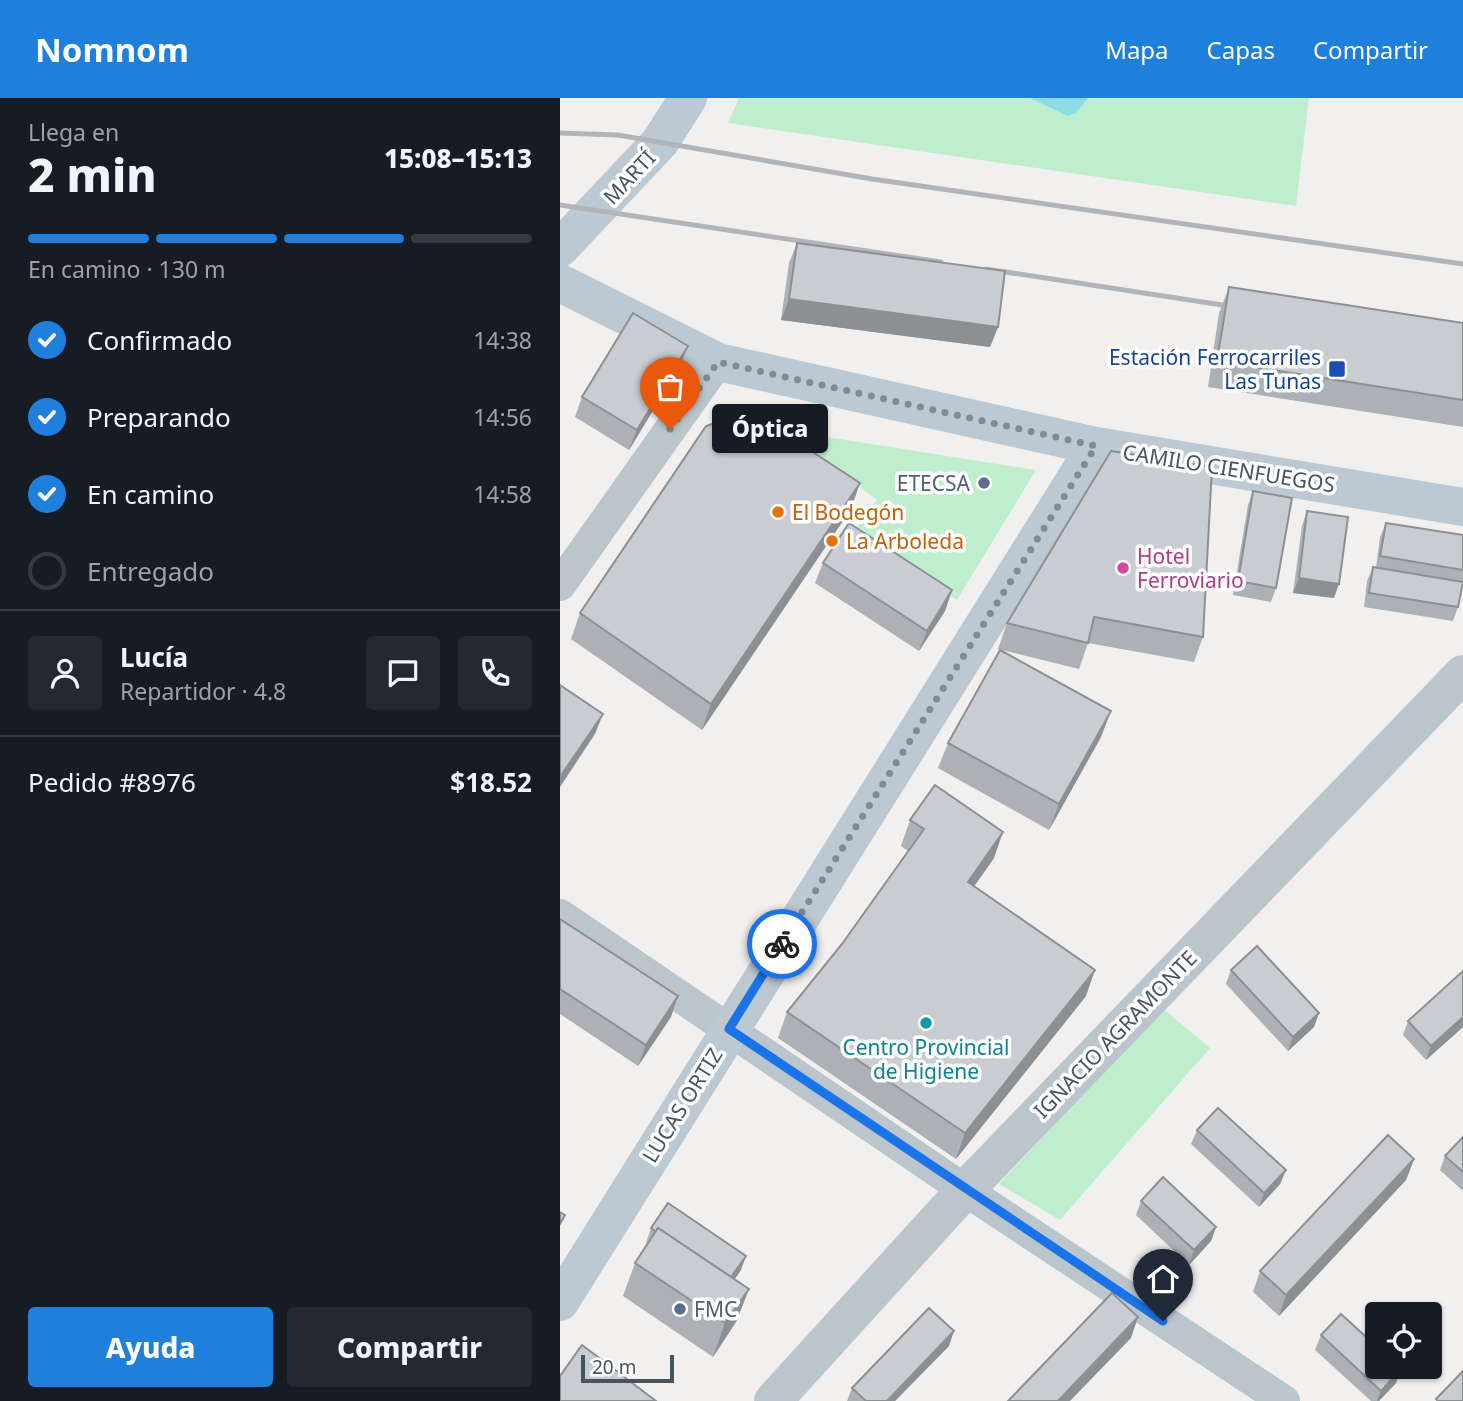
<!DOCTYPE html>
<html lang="es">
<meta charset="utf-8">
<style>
:root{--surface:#171b24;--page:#242831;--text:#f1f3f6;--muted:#9ea1a6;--line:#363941;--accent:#1f7fdc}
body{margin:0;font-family:"Noto Sans",sans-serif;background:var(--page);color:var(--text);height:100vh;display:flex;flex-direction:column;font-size:26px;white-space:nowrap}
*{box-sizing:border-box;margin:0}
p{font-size:23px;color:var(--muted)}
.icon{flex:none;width:38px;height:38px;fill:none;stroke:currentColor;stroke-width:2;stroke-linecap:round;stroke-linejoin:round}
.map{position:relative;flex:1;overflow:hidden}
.sheet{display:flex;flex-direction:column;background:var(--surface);width:560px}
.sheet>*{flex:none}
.tools{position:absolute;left:805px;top:1204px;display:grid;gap:14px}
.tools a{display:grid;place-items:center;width:77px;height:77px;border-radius:7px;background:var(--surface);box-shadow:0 2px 5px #0004;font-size:35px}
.scale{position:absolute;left:21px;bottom:18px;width:93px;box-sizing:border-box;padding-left:7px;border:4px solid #48545c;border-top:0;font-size:19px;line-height:24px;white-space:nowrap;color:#48545c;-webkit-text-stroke:5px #fff;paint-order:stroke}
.pin{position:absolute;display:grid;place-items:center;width:60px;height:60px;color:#fff;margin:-72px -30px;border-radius:50% 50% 50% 0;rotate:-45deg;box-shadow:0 0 7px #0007}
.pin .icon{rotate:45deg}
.courier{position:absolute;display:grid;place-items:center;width:70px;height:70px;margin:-35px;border:5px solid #1a73e8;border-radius:50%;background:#fff;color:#222;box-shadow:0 2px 9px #0007}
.bubble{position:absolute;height:49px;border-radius:7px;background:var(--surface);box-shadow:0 2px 5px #0004;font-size:23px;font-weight:800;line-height:49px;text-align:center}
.summary em{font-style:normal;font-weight:800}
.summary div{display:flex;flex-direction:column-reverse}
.summary{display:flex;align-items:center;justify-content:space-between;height:119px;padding:0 28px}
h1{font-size:46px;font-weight:800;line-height:52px}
.bar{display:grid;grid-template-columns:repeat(4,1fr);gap:10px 7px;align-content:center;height:84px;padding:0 28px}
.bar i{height:9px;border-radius:5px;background:var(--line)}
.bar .active{background:var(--accent)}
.bar p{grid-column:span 4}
.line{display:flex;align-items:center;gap:18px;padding:0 28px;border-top:2px solid var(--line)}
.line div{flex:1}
.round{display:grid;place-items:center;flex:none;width:74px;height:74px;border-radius:7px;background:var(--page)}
ol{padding:0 28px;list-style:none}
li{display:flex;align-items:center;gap:21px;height:77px}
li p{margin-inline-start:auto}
li .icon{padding:7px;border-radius:50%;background:var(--accent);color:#fff;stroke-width:4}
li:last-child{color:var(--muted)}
li i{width:38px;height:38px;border:4px solid var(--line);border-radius:50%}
.button{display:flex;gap:14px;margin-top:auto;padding:14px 28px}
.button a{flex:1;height:80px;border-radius:7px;background:var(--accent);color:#fff;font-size:28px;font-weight:800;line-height:80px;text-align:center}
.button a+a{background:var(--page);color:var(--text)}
header{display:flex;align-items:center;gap:42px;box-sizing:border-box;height:98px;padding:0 35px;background:var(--accent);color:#fff}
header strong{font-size:33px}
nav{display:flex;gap:38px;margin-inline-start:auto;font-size:24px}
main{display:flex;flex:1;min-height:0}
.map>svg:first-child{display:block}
.green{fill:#bfeece}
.water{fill:#8ddde9}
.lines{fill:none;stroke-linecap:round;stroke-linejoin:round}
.minor{stroke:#bbc5cc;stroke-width:32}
.tertiary{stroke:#bbc5cc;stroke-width:38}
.secondary{stroke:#bdc9d2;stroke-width:38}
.rail{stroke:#b1b5b9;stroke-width:5}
.wall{fill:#adb0b5}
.shaded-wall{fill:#8d9093}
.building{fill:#c9cdd2;stroke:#8d9093;stroke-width:2}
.done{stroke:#848a8f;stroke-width:7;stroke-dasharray:0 12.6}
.route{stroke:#1a73e8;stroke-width:9}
.transit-dot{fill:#1a4fb4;stroke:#fff;stroke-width:2.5}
.service-dot{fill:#5c6f8a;stroke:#fff;stroke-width:2.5}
.food-dot{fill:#e8710a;stroke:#fff;stroke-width:2.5}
.hotel-dot{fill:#d1479c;stroke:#fff;stroke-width:2.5}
.culture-dot{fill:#0f9aa8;stroke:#fff;stroke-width:2.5}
.labels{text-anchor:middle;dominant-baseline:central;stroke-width:7;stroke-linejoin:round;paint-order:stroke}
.street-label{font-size:21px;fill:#48545c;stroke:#fff}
.transit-label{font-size:21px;fill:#164399;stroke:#fff;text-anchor:end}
.service-label{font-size:21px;fill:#4e5e75;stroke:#fff;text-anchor:end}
.food-label{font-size:21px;fill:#c56008;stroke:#fff;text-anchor:start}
.hotel-label{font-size:21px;fill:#b23c85;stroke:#fff;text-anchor:start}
.culture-label{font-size:21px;fill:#0d838f;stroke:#fff}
</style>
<header>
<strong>Nomnom</strong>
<nav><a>Mapa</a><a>Capas</a><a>Compartir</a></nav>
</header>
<main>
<section class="sheet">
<div class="summary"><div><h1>2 min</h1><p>Llega en</p></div><em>15:08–15:13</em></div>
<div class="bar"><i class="active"></i><i class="active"></i><i class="active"></i><i></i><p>En camino · 130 m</p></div>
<ol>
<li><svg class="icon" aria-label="check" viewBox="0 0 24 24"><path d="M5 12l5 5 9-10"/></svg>Confirmado<p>14:38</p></li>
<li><svg class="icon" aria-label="check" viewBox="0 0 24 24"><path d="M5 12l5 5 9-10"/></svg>Preparando<p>14:56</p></li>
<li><svg class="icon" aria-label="check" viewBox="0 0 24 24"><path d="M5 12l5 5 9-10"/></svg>En camino<p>14:58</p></li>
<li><i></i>Entregado</li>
</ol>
<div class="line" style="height:126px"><a class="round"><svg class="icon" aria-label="person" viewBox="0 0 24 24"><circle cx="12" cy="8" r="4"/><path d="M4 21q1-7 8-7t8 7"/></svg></a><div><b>Lucía</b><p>Repartidor · 4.8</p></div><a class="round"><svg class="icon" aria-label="chat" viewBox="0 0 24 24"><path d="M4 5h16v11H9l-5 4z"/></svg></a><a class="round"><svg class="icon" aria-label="phone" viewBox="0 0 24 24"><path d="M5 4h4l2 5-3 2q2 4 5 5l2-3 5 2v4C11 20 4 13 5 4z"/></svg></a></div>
<div class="line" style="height:91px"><div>Pedido #8976</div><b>$18.52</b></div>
<div class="button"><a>Ayuda</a><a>Compartir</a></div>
</section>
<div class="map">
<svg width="903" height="1303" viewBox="0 0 903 1303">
<rect width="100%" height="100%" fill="#f2efef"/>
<g class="green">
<path d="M179,0H749L736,108L168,25Z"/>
<path d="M242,335L476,372L397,502L293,435L317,402L254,354Z"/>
<path d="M602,910L650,950L500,1122L439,1086Z"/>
</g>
<path class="water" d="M470,0H528L516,15L508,18Z"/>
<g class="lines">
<g class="minor">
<path d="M0,487L158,264"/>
<path d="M0,817L405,1092L724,1303"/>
</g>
<path class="tertiary" d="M213,1303L405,1092L903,576"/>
<g class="secondary">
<path d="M0,150L100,44L128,0"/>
<path d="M0,185L158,264L536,348L903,409"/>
<path d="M0,1204L536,348"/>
</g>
<g class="rail">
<path d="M0,35L58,37L312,81L903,166"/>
<path d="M0,107L381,164"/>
<path d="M426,171L682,210"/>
</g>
</g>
<g class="wall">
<path d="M237,145L438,229L430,249L221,222L229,165Z"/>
<path d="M669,189L903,225V329L648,289L659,215Z"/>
<path d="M120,268L69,352L15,319L22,299Z"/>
<path d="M551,353L643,539L634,564L528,545L519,571L438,551L447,525Z"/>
<path d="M693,393L716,490L711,504L673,497L688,407Z"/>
<path d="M291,411L142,632L11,541L20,515Z"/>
<path d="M747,413L774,500L733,495L742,428Z"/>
<path d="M826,425L903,437V487H902L898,509L893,523L804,509L807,483L813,469L816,470L820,439Z"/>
<path d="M263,465L392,492L385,513L359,553L255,485Z"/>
<path d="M541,639L489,732L378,670L388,645Z"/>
<path d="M350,722L434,760L414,788L526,898L396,1061L218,940L227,914L282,846L348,753L341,748Z"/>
<path d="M0,821L111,919L78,968L0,916Z"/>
<path d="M671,872L754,929L728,953L666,886Z"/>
<path d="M903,873V929L866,962L843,937L848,923Z"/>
<path d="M637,1032L726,1072L720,1086L699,1109L631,1046Z"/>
<path d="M903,1039V1093L880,1072L885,1058Z"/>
<path d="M854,1061L846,1082L719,1218L693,1194L700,1173Z"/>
<path d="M581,1103L656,1129L651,1143L629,1167L576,1117Z"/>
<path d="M91,1130L181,1172L174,1181L189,1191L176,1224L153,1259L63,1198L75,1165L88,1146L86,1145Z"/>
<path d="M761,1237L836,1285L819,1303H811L755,1252Z"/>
<path d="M389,1248L335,1303H287L292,1290Z"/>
</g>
<g class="shaded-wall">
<path d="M229,201L438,229L430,249L221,222Z"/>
<path d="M128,248L120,268L69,352L77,332Z"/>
<path d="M300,385L291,411L142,632L151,606Z"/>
<path d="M739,480L779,486L774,500L733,495Z"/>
<path d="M392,492L385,513L359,553L367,533Z"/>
<path d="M551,613L541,639L489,732L499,706Z"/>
<path d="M43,616L35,636L0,689V679Z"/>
<path d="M443,734L434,760L399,810L408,784Z"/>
<path d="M535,872L526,898L396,1061L405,1035Z"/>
<path d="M118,898L111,919L78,968L86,947Z"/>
<path d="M759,915L754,929L728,953L733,939Z"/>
<path d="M903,919V929L866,962L871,948Z"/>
<path d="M854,1061L846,1082L719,1218L726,1197Z"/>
<path d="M726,1072L720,1086L699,1109L704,1095Z"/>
<path d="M656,1129L651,1143L629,1167L634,1152Z"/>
<path d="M186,1158L181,1172L164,1197L169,1183Z"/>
<path d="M189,1191L176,1224L153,1259L165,1225Z"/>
<path d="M578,1219L571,1240L510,1303H498Z"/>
<path d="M394,1233L389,1248L335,1303H327Z"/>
<path d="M841,1271L836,1285L819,1303H817L821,1293Z"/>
</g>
<g class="building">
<path d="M237,145L445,173L438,229L229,201Z"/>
<path d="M669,189L903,225V302L657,263Z"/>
<path d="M73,215L128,248L77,332L22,299Z"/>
<path d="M190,313L300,385L151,606L20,515L146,328Z"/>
<path d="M551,353L652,369L643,539L534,519L528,545L447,525Z"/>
<path d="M693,393L732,400L716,490L678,483Z"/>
<path d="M747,413L788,419L779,486L739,480Z"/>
<path d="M289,425L392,492L367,533L263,465Z"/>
<path d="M826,425L903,437V472L820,458Z"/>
<path d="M813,469L903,484L898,509L809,495Z"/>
<path d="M440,552L551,613L499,706L388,645Z"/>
<path d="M0,587L43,616L0,679Z"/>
<path d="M375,687L443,734L408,784L535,872L405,1035L227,914L282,846L364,731L350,722Z"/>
<path d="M0,821L118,898L86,947L0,891Z"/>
<path d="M697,848L759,915L733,939L671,872Z"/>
<path d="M903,873V919L871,948L848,923Z"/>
<path d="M658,1010L726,1072L704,1095L637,1032Z"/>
<path d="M828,1037L854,1061L726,1197L700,1173Z"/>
<path d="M903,1039V1074L885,1058Z"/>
<path d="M603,1079L656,1129L634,1152L581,1103Z"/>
<path d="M108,1105L186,1158L171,1179L98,1130L96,1134L91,1130Z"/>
<path d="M0,1114L5,1117L0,1126Z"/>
<path d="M98,1130L189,1191L165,1225L75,1165Z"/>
<path d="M552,1195L578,1219L498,1303H448Z"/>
<path d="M369,1210L394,1233L327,1303H306L292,1290Z"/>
<path d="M781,1216L817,1249V1269H838L841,1271L821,1293L761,1237Z"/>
<path d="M22,1247L96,1303H0V1278Z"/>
<path d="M903,1273V1303H878L876,1301Z"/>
</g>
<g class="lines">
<path class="done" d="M110,331L158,264L536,348L222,846"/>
<path class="route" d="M222,846L169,931L603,1223"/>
</g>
<rect class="transit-dot" x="768" y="262" width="18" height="18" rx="3.5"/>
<g class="service-dot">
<circle cx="424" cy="385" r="7"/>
<circle cx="120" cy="1211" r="7"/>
</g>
<g class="food-dot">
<circle cx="218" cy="414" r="7"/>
<circle cx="272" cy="443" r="7"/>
</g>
<circle class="hotel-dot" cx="563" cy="470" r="7"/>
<circle class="culture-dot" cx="366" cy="925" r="7"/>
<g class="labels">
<g class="street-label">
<text transform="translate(69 79) rotate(-47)">MARTÍ</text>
<text transform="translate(669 370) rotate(9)">CAMILO CIENFUEGOS</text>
<text transform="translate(555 936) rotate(-46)">IGNACIO AGRAMONTE</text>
<text transform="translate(122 1007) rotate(-58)">LUCAS ORTIZ</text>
</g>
<g class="transit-label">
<text x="761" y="259">Estación Ferrocarriles<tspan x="761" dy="24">Las Tunas</tspan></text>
</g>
<g class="service-label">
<text x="410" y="385">ETECSA</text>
<text x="134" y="1211" text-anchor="start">FMC</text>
</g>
<g class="food-label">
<text x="232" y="414">El Bodegón</text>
<text x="286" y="443">La Arboleda</text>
</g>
<g class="hotel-label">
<text x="577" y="458">Hotel<tspan x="577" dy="24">Ferroviario</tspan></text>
</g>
<g class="culture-label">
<text x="366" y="949">Centro Provincial<tspan x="366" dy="24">de Higiene</tspan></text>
</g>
</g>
</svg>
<div class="tools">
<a><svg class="icon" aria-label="locate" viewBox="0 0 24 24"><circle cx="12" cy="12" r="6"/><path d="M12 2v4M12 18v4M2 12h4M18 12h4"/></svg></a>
</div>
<div class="scale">20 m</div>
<div class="pin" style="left:110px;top:331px;background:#ea580c"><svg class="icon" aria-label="bag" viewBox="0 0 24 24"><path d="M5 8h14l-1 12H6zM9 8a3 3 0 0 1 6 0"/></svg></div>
<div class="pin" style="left:603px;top:1223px;background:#1f2937"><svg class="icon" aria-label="home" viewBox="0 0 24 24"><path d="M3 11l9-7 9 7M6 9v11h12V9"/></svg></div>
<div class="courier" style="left:222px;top:846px"><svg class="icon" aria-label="bike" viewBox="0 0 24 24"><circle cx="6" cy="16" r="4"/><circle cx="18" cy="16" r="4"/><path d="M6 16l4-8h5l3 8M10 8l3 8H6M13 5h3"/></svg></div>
<div class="bubble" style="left:152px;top:306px;width:116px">Óptica</div>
</div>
</main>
